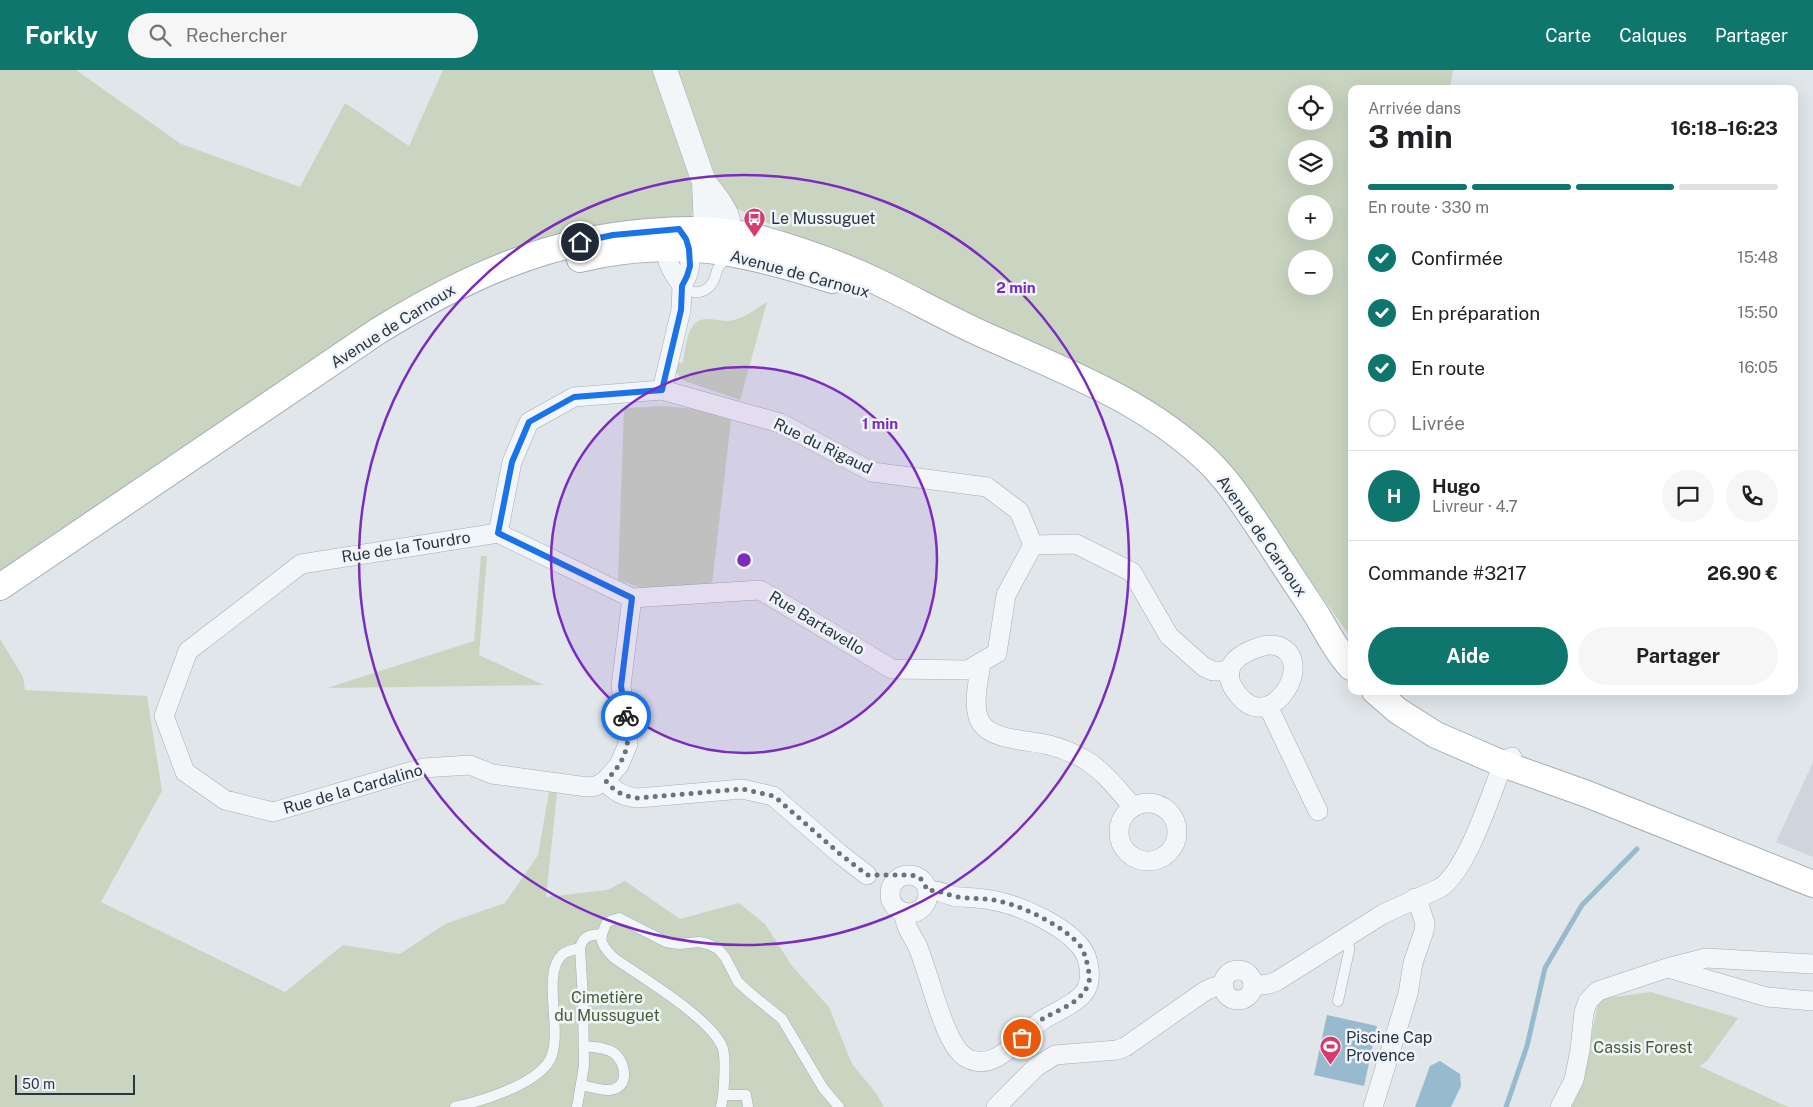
<!DOCTYPE html>
<html lang="fr">
<meta charset="utf-8">
<style>
:root{--surface:#fff;--page:#f6f6f6;--text:#202124;--muted:#757577;--line:#e0e0e0;--accent:#0f766e}
body{margin:0;font-family:"Public Sans",sans-serif;background:var(--page);color:var(--text);height:100vh;display:flex;flex-direction:column;font-size:19px;white-space:nowrap}
*{box-sizing:border-box;margin:0}
p{font-size:16px;color:var(--muted)}
.icon{flex:none;width:28px;height:28px;fill:none;stroke:currentColor;stroke-width:2;stroke-linecap:round;stroke-linejoin:round}
.map{position:relative;flex:1;overflow:hidden}
.sheet{position:absolute;left:1348px;top:15px;width:450px;height:610px;display:flex;flex-direction:column;background:var(--surface);border-radius:10px;box-shadow:0 5px 20px #0002}
.sheet>*{flex:none}
.buttons{position:absolute;left:1288px;top:15px;display:grid;gap:10px}
.buttons a{display:grid;place-items:center;width:45px;height:45px;border-radius:50%;background:var(--surface);box-shadow:0 5px 20px #0002;font-size:25px}
.scale{position:absolute;left:15px;bottom:12px;width:120px;box-sizing:border-box;padding-left:5px;border:2px solid #273643;border-top:0;font-size:14px;line-height:18px;white-space:nowrap;color:#273643;-webkit-text-stroke:4px #f0f4f8;paint-order:stroke}
.pin{position:absolute;display:grid;place-items:center;width:42px;height:42px;color:#fff;margin:-21px;border:2px solid #fff;border-radius:50%;box-shadow:0 1px 5px #0007}
.courier{position:absolute;display:grid;place-items:center;width:50px;height:50px;margin:-25px;border:4px solid #1a73e8;border-radius:50%;background:#fff;color:#222;box-shadow:0 1px 6px #0007}
.headline em{font-style:normal;font-weight:700}
.headline div{display:flex;flex-direction:column-reverse}
.headline{display:flex;align-items:center;justify-content:space-between;height:85px;padding:0 20px}
h1{font-size:32px;font-weight:700;line-height:38px}
.bar{display:grid;grid-template-columns:repeat(4,1fr);gap:8px 5px;align-content:center;height:60px;padding:0 20px}
.bar i{height:6px;border-radius:4px;background:var(--line)}
.bar .selected{background:var(--accent)}
.bar p{grid-column:span 4}
.line{display:flex;align-items:center;gap:12px;padding:0 20px;border-top:1px solid var(--line)}
.line div{flex:1}
.round{display:grid;place-items:center;flex:none;width:52px;height:52px;border-radius:26px;background:var(--page)}
ol{padding:0 20px;list-style:none}
li{display:flex;align-items:center;gap:15px;height:55px}
li p{margin-inline-start:auto}
li .icon{padding:5px;border-radius:50%;background:var(--accent);color:#fff;stroke-width:4}
li:last-child{color:var(--muted)}
li i{width:28px;height:28px;border:2px solid var(--line);border-radius:50%}
.cta{display:flex;gap:10px;margin-top:auto;padding:10px 20px}
.cta a{flex:1;height:58px;border-radius:30px;background:var(--accent);color:#fff;font-size:20px;font-weight:700;line-height:58px;text-align:center}
.cta a+a{background:var(--page);color:var(--text)}
header{display:flex;align-items:center;gap:30px;box-sizing:border-box;height:70px;padding:0 25px;background:var(--accent);color:#fff}
header strong{font-size:24px}
nav{display:flex;gap:28px;margin-inline-start:auto;font-size:18px}
.search{width:350px;height:45px;background:var(--page);display:flex;align-items:center;gap:12px;box-sizing:border-box;padding:0 18px;border-radius:28px;color:var(--muted);font-size:19px}
.map>svg:first-child{display:block}
.built{fill:#ced5dd}
.green{fill:#c9d5c0;fill-rule:evenodd}
.water{fill:#98bace}
.lines{fill:none;stroke-linecap:round;stroke-linejoin:round}
.stream{stroke:#98bace;stroke-width:5}
.service-casing{stroke:#a5aeb5;stroke-width:11}
.minor-casing{stroke:#a5aeb5;stroke-width:20}
.tertiary-casing{stroke:#a5aeb5;stroke-width:25}
.secondary-casing{stroke:#a5aeb5;stroke-width:28}
.service{stroke:#f3f6f8;stroke-width:10}
.minor{stroke:#f3f6f8;stroke-width:19}
.tertiary{stroke:#f3f6f8;stroke-width:24}
.secondary{stroke:#fff;stroke-width:26}
.done{stroke:#68747d;stroke-width:5;stroke-dasharray:0 9}
.route{stroke:#1a73e8;stroke-width:6}
.ring{fill:none;stroke:#7b2cbf;stroke-width:2.5}
.labels{text-anchor:middle;dominant-baseline:central;stroke-width:5;stroke-linejoin:round;paint-order:stroke}
.poi-label{font-size:16px;fill:#273643;stroke:#f0f4f8;text-anchor:start}
.street-label{font-size:16px;fill:#273643;stroke:#f0f4f8}
.park-label{font-size:16px;fill:#436033;stroke:#f0f4f8}
.centre{fill:#7b2cbf;stroke:#f0f4f8;stroke-width:2.5}
.ring-label{font-size:15px;text-anchor:middle;font-weight:bold;fill:#7b2cbf;stroke:#f0f4f8;stroke-width:5;stroke-linejoin:round;paint-order:stroke}
</style>
<header>
<strong>Forkly</strong>
<div class="search"><svg class="icon" aria-label="search" viewBox="0 0 24 24"><circle cx="10" cy="10" r="6"/><path d="M15 15l6 6"/></svg>Rechercher</div>
<nav><a>Carte</a><a>Calques</a><a>Partager</a></nav>
</header>
<div class="map">
<svg width="1813" height="1037" viewBox="0 0 1813 1037">
<rect width="100%" height="100%" fill="#e0e6ea"/>
<path class="built" d="M1813,692V787L1776,772Z"/>
<g class="green">
<path d="M0,0H76L181,74L300,117L345,33L409,76L443,0H656L696,116L692,148L553,166L445,207L357,259L27,488L0,504Z"/>
<path d="M674,0H1453L1450,19H1351V568L1235,401L1172,349L1108,316L736,138L714,113ZM1296,24H1324V51H1296ZM1296,79H1324V106H1296ZM1296,134H1324V161H1296ZM1296,189H1324V216H1296Z"/>
<path d="M767,232L740,330L685,311L676,303V292L683,293C686,278 686,250 706,249C714,249 722,251 729,251C743,249 756,239 767,232Z"/>
<path d="M664,336L695,339L731,350L712,514L642,518L618,510L624,338Z"/>
<path d="M481,486H487L479,585L544,615L327,618L474,571Z"/>
<path d="M0,569L23,607L25,620L147,626L162,721L101,832L285,922L343,875L400,884L445,854L505,833L538,785L549,722L557,723L546,827L607,820L625,811L680,849L739,833L765,854L792,896L829,937L852,994L876,1023L884,1037H0Z"/>
<path d="M1651,922L1738,948L1707,991L1699,996L1788,1037H1563L1591,967L1599,929Z"/>
</g>
<g class="water">
<path d="M1327,945L1377,956L1364,1016L1314,1005Z"/>
<path d="M1440,991L1460,1004L1461,1016L1451,1037H1415L1430,996Z"/>
</g>
<g class="lines">
<path class="stream" d="M1506,1037L1527,976L1545,898L1582,835L1637,779"/>
<defs>
<g id="service">
<path d="M682,216C693,226 707,224 714,210C716,206 716,202 718,198C721,193 725,190 730,187"/>
<path d="M1338,931L1349,881V877L1345,868"/>
<path d="M581,1015C590,1017 600,1020 608,1020C630,1020 627,993 614,983C605,977 593,977 584,976"/>
<path d="M724,1025H746L748,1037"/>
<path d="M455,1037C482,1031 531,1016 548,993C566,968 540,905 562,885C567,880 573,880 580,878"/>
<path d="M577,1037L584,996L583,929L580,878C583,866 589,865 601,864"/>
<path d="M721,1037C724,1026 726,990 723,979C714,950 641,907 614,888C600,874 598,870 607,852L619,848L666,872L679,874L699,872L708,874L718,879L725,887L738,912L750,923L782,949L823,1018L839,1037"/>
</g>
<g id="minor">
<path d="M662,320L681,240L682,216L687,206L690,196L689,179L686,169L679,159C658,182 667,193 682,216"/>
<path d="M498,463L632,528L760,520L892,599L968,600L997,583L1006,525L1033,475"/>
<path d="M1033,475L1076,474L1132,502L1169,566L1204,597L1213,601H1230"/>
<path d="M632,528L621,616L627,656L628,674L619,695L605,711L596,716L587,717L492,704L470,695L423,698L273,742L225,730L185,702L164,646L188,581L301,494L498,463L512,392L529,352L574,327L662,320L780,353L872,402L987,417L1019,441L1033,475"/>
<path d="M1267,575C1270,575 1275,575 1278,576C1317,590 1272,664 1240,627C1214,598 1239,582 1267,575Z"/>
<path d="M981,593C979,610 971,637 981,653C993,671 1030,670 1049,675C1061,678 1073,683 1084,689C1104,701 1118,720 1133,737"/>
<path d="M1268,636L1318,741"/>
<path d="M605,711C613,721 625,727 638,728L742,719L773,726L840,784L867,805"/>
<circle cx="1148" cy="762" r="29"/>
<circle cx="909" cy="824" r="19"/>
<path d="M904,842C904,856 912,865 918,877C922,887 925,898 929,909C935,928 948,976 965,987C996,1006 1022,962 1044,949C1057,941 1072,936 1082,925C1094,913 1090,888 1080,876C1070,864 1054,854 1040,847C1019,836 1000,830 976,828C969,827 960,828 953,826C944,824 937,819 928,821"/>
<path d="M1668,898L1767,927L1813,931"/>
<circle cx="1238" cy="915" r="15"/>
<path d="M1253,916L1269,914L1277,911L1383,844L1440,818C1468,799 1490,726 1503,694L1507,689L1512,687"/>
<path d="M996,1037L1036,997L1055,985L1117,980L1125,977L1205,921L1214,917L1224,916"/>
<path d="M1373,1037L1408,924L1413,893L1424,861L1425,853L1420,838L1415,828"/>
<path d="M1560,1037L1574,1010L1580,980L1584,942L1588,931L1598,921L1667,898L1706,888L1813,894"/>
</g>
<path id="tertiary" d="M665,0L704,112L706,160L710,175L714,181C744,157 722,136 704,112"/>
<g id="secondary">
<path d="M580,189C627,177 692,174 740,185C770,191 802,200 832,210"/>
<path d="M0,517L378,261C464,208 547,170 648,162C684,159 723,158 758,168C796,179 843,195 878,212C913,229 947,248 982,264C1062,300 1145,330 1209,392C1232,415 1247,440 1265,466C1281,491 1297,515 1313,539C1326,559 1335,580 1351,597"/>
<path d="M1375,621L1398,641L1436,665L1503,694L1587,724L1813,814"/>
</g>
</defs>
<use href="#service" class="service-casing"/>
<use href="#minor" class="minor-casing"/>
<use href="#tertiary" class="tertiary-casing"/>
<use href="#secondary" class="secondary-casing"/>
<use href="#service" class="service"/>
<use href="#minor" class="minor"/>
<use href="#tertiary" class="tertiary"/>
<use href="#secondary" class="secondary"/>
</g>
<g class="lines">
<path class="done" d="M626,646C631,676 626,689 606,711C613,721 625,727 638,728L742,719L774,726L840,784L867,805H910L917,806L922,810L928,821C938,819 944,824 954,826C969,830 987,827 1003,832C1025,837 1067,858 1081,877C1085,884 1087,891 1088,899C1090,905 1090,912 1087,917C1078,935 1056,940 1041,950C1034,956 1028,962 1022,968"/>
<path class="route" d="M580,172L613,165L679,159L686,169L689,179L690,196L687,206L682,216L681,240L662,320L574,327L529,352L512,392L498,463L632,528L621,616L626,646"/>
</g>
<circle cx="744" cy="490" r="193" fill="#7b2cbf" fill-opacity=".12"/>
<g class="ring">
<circle cx="744" cy="490" r="193"/>
<circle cx="744" cy="490" r="385"/>
</g>
<defs>
<symbol id="bus-pin" viewBox="-11 -11 22 30"><path d="M0 17L-7.5 6A9.5 9.5 0 1 1 7.5 6Z" fill="#da3a6b" stroke="#f0f4f8"/><path d="M-5-6H5V4H4V6H2V4H-2V6H-4V4H-5ZM-3.5-4V0h7V-4ZM-3.5 1.2v1.5H-2V1.2ZM2 1.2v1.5H3.5V1.2Z" fill="#fff"/></symbol>
<symbol id="stadium-pin" viewBox="-11 -11 22 30"><path d="M0 17L-7.5 6A9.5 9.5 0 1 1 7.5 6Z" fill="#da3a6b" stroke="#f0f4f8"/><path d="M0-5a6.5 5 0 1 0 0 10a6.5 5 0 1 0 0-10ZM-3.5-1.8h7v3.6h-7Z" fill="#fff"/></symbol>
</defs>
<g fill-rule="evenodd">
<use href="#bus-pin" x="742" y="136" width="25" height="34"/>
<use href="#stadium-pin" x="1318" y="964" width="25" height="34"/>
</g>
<g class="labels">
<g class="poi-label">
<text x="771" y="148">Le Mussuguet</text>
<text x="1346" y="967">Piscine Cap<tspan x="1346" dy="18">Provence</tspan></text>
</g>
<g class="street-label">
<text transform="translate(800 204) rotate(15)">Avenue de Carnoux</text>
<text transform="translate(393 256) rotate(-32)">Avenue de Carnoux</text>
<text transform="translate(823 376) rotate(26)">Rue du Rigaud</text>
<text transform="translate(1262 466) rotate(55)">Avenue de Carnoux</text>
<text transform="translate(406 477) rotate(-9)">Rue de la Tourdro</text>
<text transform="translate(817 553) rotate(31)">Rue Bartavello</text>
<text transform="translate(353 719) rotate(-16)">Rue de la Cardalino</text>
</g>
<g class="park-label">
<text x="607" y="927">Cimetière<tspan x="607" dy="18">du Mussuguet</tspan></text>
<text x="1643" y="977">Cassis Forest</text>
</g>
</g>
<circle cx="744" cy="490" r="8" class="centre"/>
<g class="ring-label">
<text x="1016" y="223">2 min</text>
<text x="880" y="359">1 min</text>
</g>
</svg>
<div class="buttons">
<a><svg class="icon" aria-label="locate" viewBox="0 0 24 24"><circle cx="12" cy="12" r="6"/><path d="M12 2v4M12 18v4M2 12h4M18 12h4"/></svg></a>
<a><svg class="icon" aria-label="layers" viewBox="0 0 24 24"><path d="M12 4l9 5-9 5-9-5zM3 14l9 5 9-5"/></svg></a>
<a>+</a>
<a>−</a>
</div>
<div class="scale">50 m</div>
<div class="pin" style="left:1022px;top:968px;background:#ea580c"><svg class="icon" aria-label="bag" viewBox="0 0 24 24"><path d="M5 8h14l-1 12H6zM9 8a3 3 0 0 1 6 0"/></svg></div>
<div class="pin" style="left:580px;top:172px;background:#1f2937"><svg class="icon" aria-label="home" viewBox="0 0 24 24"><path d="M3 11l9-7 9 7M6 9v11h12V9"/></svg></div>
<div class="courier" style="left:626px;top:646px"><svg class="icon" aria-label="bike" viewBox="0 0 24 24"><circle cx="6" cy="16" r="4"/><circle cx="18" cy="16" r="4"/><path d="M6 16l4-8h5l3 8M10 8l3 8H6M13 5h3"/></svg></div>
<section class="sheet">
<div class="headline"><div><h1>3 min</h1><p>Arrivée dans</p></div><em>16:18–16:23</em></div>
<div class="bar"><i class="selected"></i><i class="selected"></i><i class="selected"></i><i></i><p>En route · 330 m</p></div>
<ol>
<li><svg class="icon" aria-label="check" viewBox="0 0 24 24"><path d="M5 12l5 5 9-10"/></svg>Confirmée<p>15:48</p></li>
<li><svg class="icon" aria-label="check" viewBox="0 0 24 24"><path d="M5 12l5 5 9-10"/></svg>En préparation<p>15:50</p></li>
<li><svg class="icon" aria-label="check" viewBox="0 0 24 24"><path d="M5 12l5 5 9-10"/></svg>En route<p>16:05</p></li>
<li><i></i>Livrée</li>
</ol>
<div class="line" style="height:90px"><b class="round" style="background:var(--accent);color:#fff">H</b><div><b>Hugo</b><p>Livreur · 4.7</p></div><a class="round"><svg class="icon" aria-label="chat" viewBox="0 0 24 24"><path d="M4 5h16v11H9l-5 4z"/></svg></a><a class="round"><svg class="icon" aria-label="phone" viewBox="0 0 24 24"><path d="M5 4h4l2 5-3 2q2 4 5 5l2-3 5 2v4C11 20 4 13 5 4z"/></svg></a></div>
<div class="line" style="height:65px"><div>Commande #3217</div><b>26.90 €</b></div>
<div class="cta"><a>Aide</a><a>Partager</a></div>
</section>
</div>
